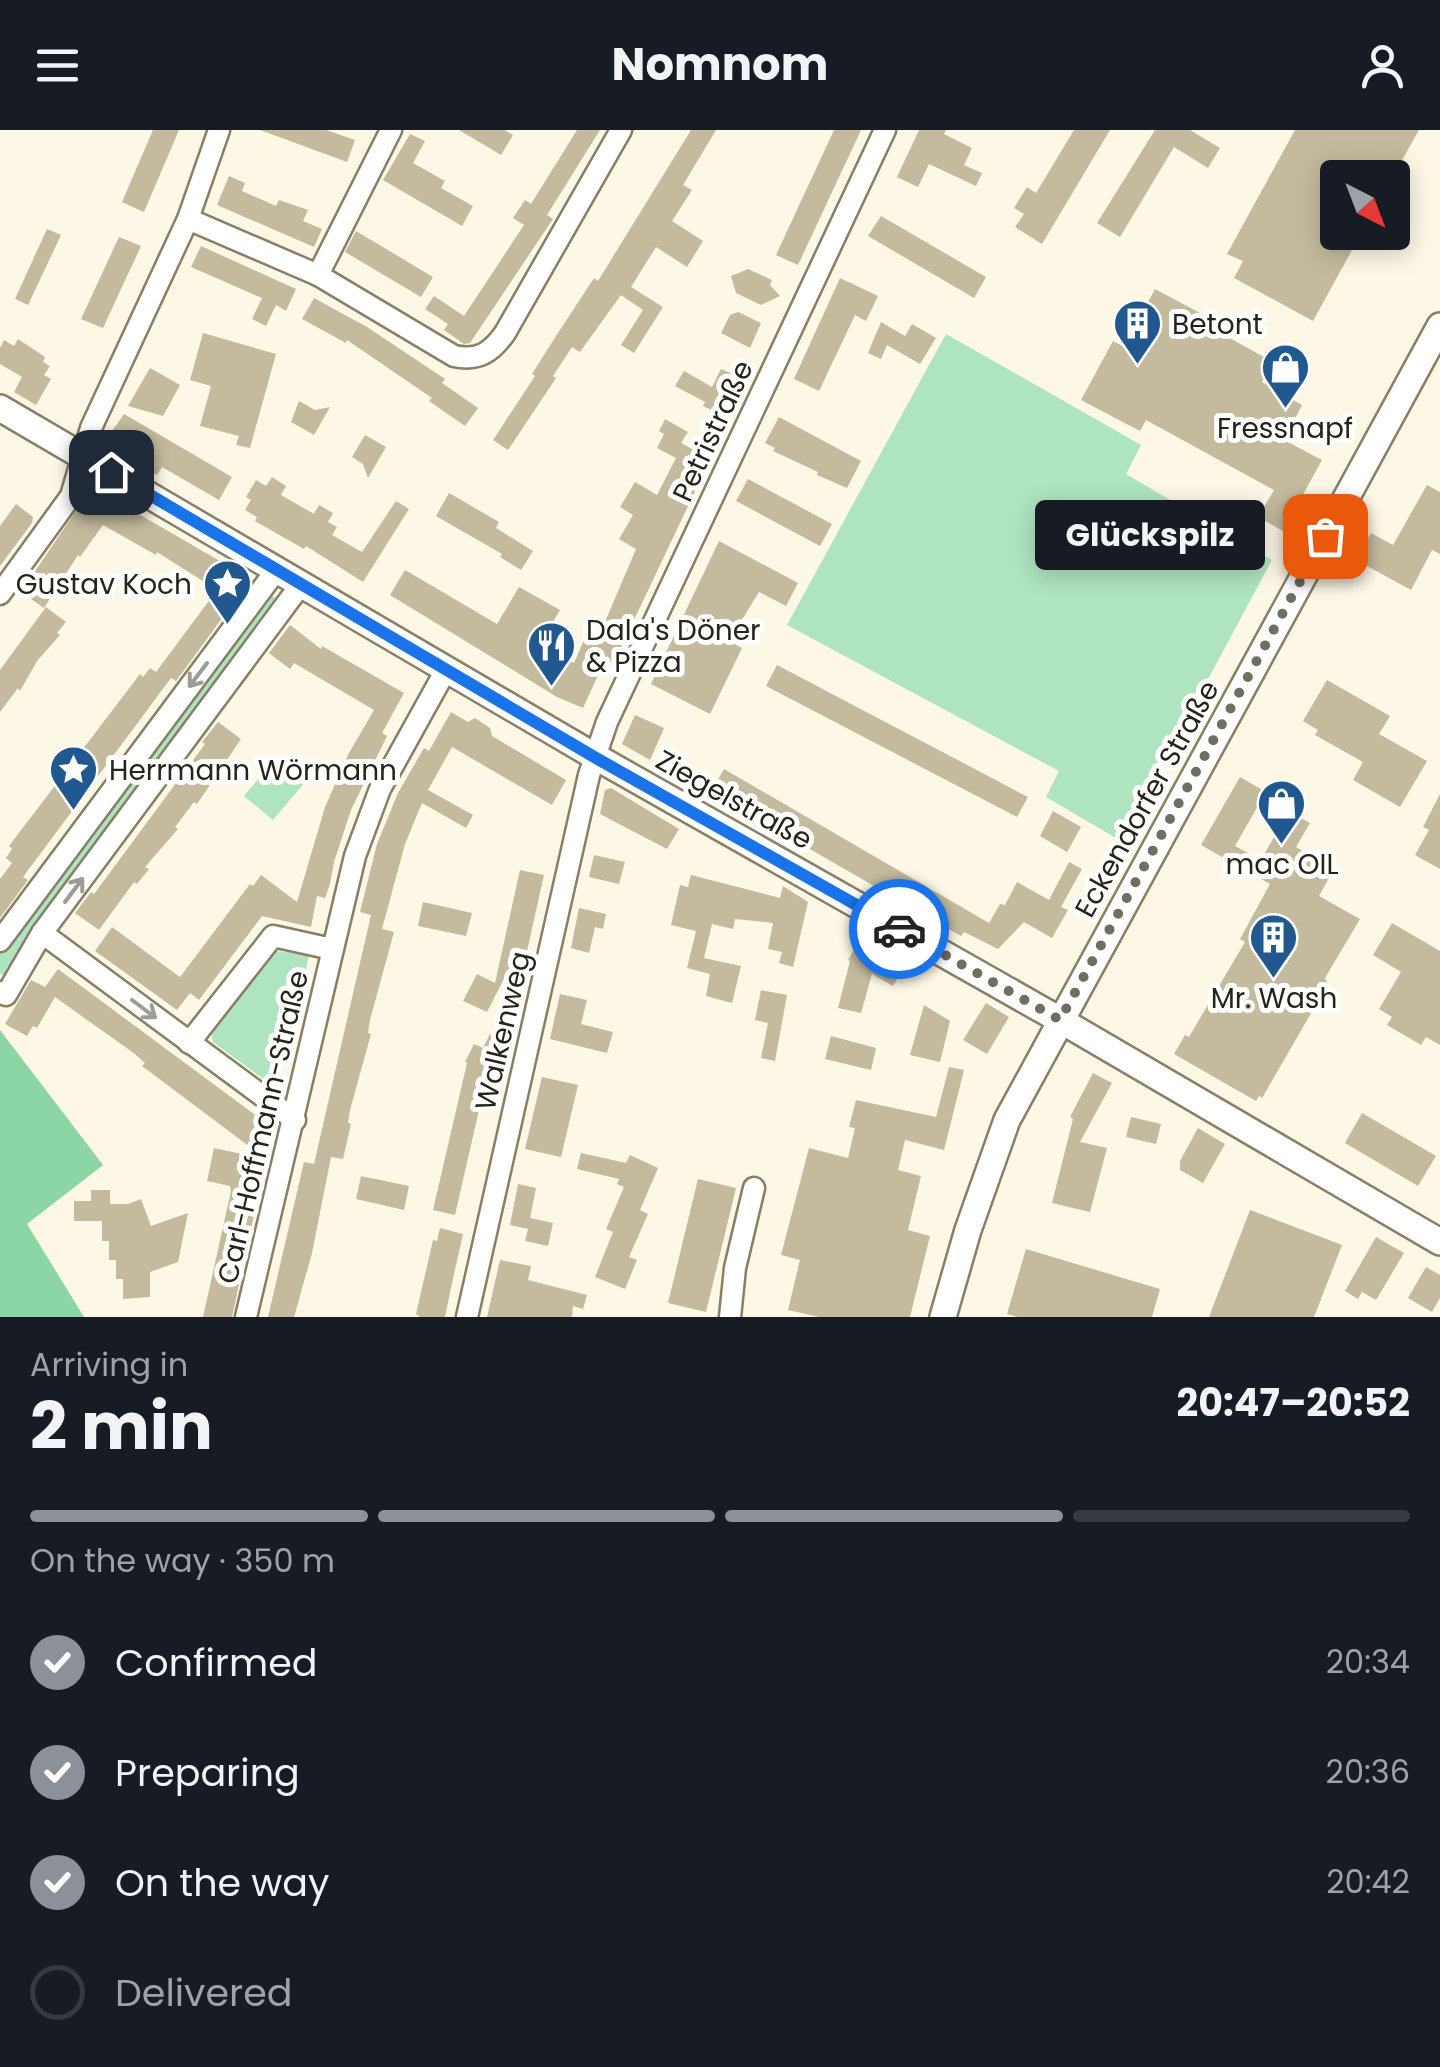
<!DOCTYPE html>
<meta charset="utf-8">
<style>
:root{--surface:#171b24;--page:#242831;--text:#f1f3f6;--muted:#9ea1a6;--line:#363941;--accent:#8c9099}
body{margin:0;font-family:Poppins,sans-serif;background:var(--page);color:var(--text);height:100vh;display:flex;flex-direction:column;font-size:38px;white-space:nowrap}
*{box-sizing:border-box;margin:0}
p{font-size:32px;color:var(--muted)}
.icon{flex:none;width:55px;height:55px;fill:none;stroke:currentColor;stroke-width:2;stroke-linecap:round;stroke-linejoin:round}
.map{position:relative;height:1187px;overflow:hidden}
.side{display:flex;flex-direction:column;background:var(--surface);flex:1}
.side>*{flex:none}
.needle{width:65px;rotate:138deg}
.fabs{position:absolute;left:1320px;top:30px;display:grid;gap:20px}
.fabs a{display:grid;place-items:center;width:90px;height:90px;border-radius:10px;background:var(--surface);box-shadow:0 5px 25px #0003;font-size:50px}
.pin{position:absolute;display:grid;place-items:center;width:85px;height:85px;color:#fff;margin:-42px;border-radius:20px;box-shadow:0 5px 15px #0006}
.courier{position:absolute;display:grid;place-items:center;width:100px;height:100px;margin:-50px;border:8px solid #1a73e8;border-radius:50%;background:#fff;color:#222;box-shadow:0 2px 12px #0007}
.bubble{position:absolute;height:70px;border-radius:10px;background:var(--surface);box-shadow:0 5px 25px #0003;font-size:32px;font-weight:700;line-height:70px;text-align:center}
.headline em{font-style:normal;font-weight:700}
.headline div{display:flex;flex-direction:column-reverse}
.headline{display:flex;align-items:center;justify-content:space-between;height:170px;padding:0 30px}
h1{font-size:65px;font-weight:700;line-height:75px}
.bar{display:grid;grid-template-columns:repeat(4,1fr);gap:15px 10px;align-content:center;height:120px;padding:0 30px}
.bar i{height:12px;border-radius:8px;background:var(--line)}
.bar .active{background:var(--accent)}
.bar p{grid-column:span 4}
ol{padding:0 30px;list-style:none}
li{display:flex;align-items:center;gap:30px;height:110px}
li p{margin-inline-start:auto}
li .icon{padding:10px;border-radius:50%;background:var(--accent);color:#fff;stroke-width:4}
li:last-child{color:var(--muted)}
li i{width:55px;height:55px;border:5px solid var(--line);border-radius:50%}
header{display:flex;justify-content:space-between;align-items:center;height:130px;padding:0 30px;background:var(--surface);font-size:45px;font-weight:700}
.map>svg:first-child{display:block}
.green{fill:#aee4c0}
.forest{fill:#8cd6a6}
.building{fill:#c4bb9e}
.lines{fill:none;stroke-linecap:round;stroke-linejoin:round}
.minor-casing{stroke:#887f64;stroke-width:25}
.tertiary-casing{stroke:#887f64;stroke-width:30}
.minor{stroke:#fff;stroke-width:20}
.tertiary{stroke:#fff;stroke-width:25}
.oneway{stroke:#9d9c97}
.done{stroke:#716d60;stroke-width:10;stroke-dasharray:0 18}
.route{stroke:#1a73e8;stroke-width:12}
.labels{text-anchor:middle;dominant-baseline:central;stroke-width:10;stroke-linejoin:round;paint-order:stroke}
.poi-label{font-size:28px;fill:#262318;stroke:#fff;text-anchor:start}
.street-label{font-size:28px;fill:#262318;stroke:#fff}
</style>
<header><svg class="icon" aria-label="menu" viewBox="0 0 24 24"><path d="M4 6h16M4 12h16M4 18h16"/></svg>Nomnom<svg class="icon" aria-label="person" viewBox="0 0 24 24"><circle cx="12" cy="8" r="4"/><path d="M4 21q1-7 8-7t8 7"/></svg></header>
<div class="map">
<svg width="1440" height="1187" viewBox="0 0 1440 1187">
<rect width="100%" height="100%" fill="#fdf7e6"/>
<g class="green">
<path d="M946,204L1141,315L1126,344L1272,430L1121,711L1046,667L1059,641L787,495Z"/>
<path d="M266,462L282,472L6,850L0,843V823Z"/>
<path d="M277,627L306,651L273,690L244,666Z"/>
<path d="M279,821L309,826L277,959L213,912L210,897L268,824Z"/>
</g>
<path class="forest" d="M0,900L103,1035L27,1094L84,1187H0Z"/>
<g class="building">
<path d="M153,0H179L144,82L122,72Z"/>
<path d="M260,0H326L355,10L347,32Z"/>
<path d="M459,0H504L513,5L501,25Z"/>
<path d="M577,0H600L547,85L553,89L470,213L464,214L444,200L448,194L425,179L434,166L464,186L524,95L513,88L525,70L531,74Z"/>
<path d="M691,0H716L683,55L692,60L672,91L703,111L687,137L656,117L631,157L663,177L634,223L621,215L643,180L621,165L580,222L572,217L553,246L556,248L508,320L493,310L535,246L532,244L556,206L594,148L598,151Z"/>
<path d="M834,0H861L798,135L776,125Z"/>
<path d="M919,0H946L944,4L972,18L964,35L982,43L976,56L929,34L918,57L897,47Z"/>
<path d="M1074,0H1110L1042,114L1015,97L1024,84L1014,78L1027,57L1036,63Z"/>
<path d="M1155,0H1190L1220,18L1208,38L1174,17L1120,107L1097,93Z"/>
<path d="M1295,0H1419L1392,48H1338V102H1362L1313,191L1234,148L1243,131L1227,124Z"/>
<path d="M410,4L425,11L413,33L445,51L441,58L473,76L462,96L383,50Z"/>
<path d="M229,46L245,53L242,61L258,68L276,76L279,70L308,80L303,91L322,99L314,117L217,75Z"/>
<path d="M881,86L986,147L974,168L868,106Z"/>
<path d="M47,99L61,105L28,175L15,169Z"/>
<path d="M356,101L433,147L421,167L345,122Z"/>
<path d="M119,107L141,116L103,198L81,189Z"/>
<path d="M201,116L296,159L286,181L276,175L266,196L252,189L262,168L191,137Z"/>
<path d="M748,139L772,150L770,155L780,166L761,175L736,163L731,146Z"/>
<path d="M840,148L878,166L866,191L855,185L819,261L794,249Z"/>
<path d="M1155,159L1202,184L1199,191L1273,232L1262,252L1302,275L1284,310L1322,330L1283,401L1258,387L1274,360L1146,290L1140,301L1081,270L1113,211L1124,217Z"/>
<path d="M314,168L367,197L445,249L442,253L478,278L465,296L429,271L432,268L347,210L346,213L302,189Z"/>
<path d="M738,182L761,193L750,218L721,203L730,185Z"/>
<path d="M881,192L905,206L912,194L936,208L920,234L887,215L881,229L868,223Z"/>
<path d="M203,203L276,224L250,318L236,315L239,306L200,296L211,256L190,250Z"/>
<path d="M18,209L45,227L43,232L50,236L44,245L51,249L36,275L14,262L22,247L0,234V218L4,210L14,216Z"/>
<path d="M150,238L180,255L163,286L128,276Z"/>
<path d="M721,239L747,250L729,288L703,276L705,272L675,256L684,241L712,257Z"/>
<path d="M299,271L315,280L330,277L314,305L291,292Z"/>
<path d="M124,284L232,347L219,370L162,337L157,345L103,314Z"/>
<path d="M779,287L861,331L847,358L817,345L818,342L773,321L775,318L765,313Z"/>
<path d="M665,289L688,302L681,313L707,327L709,332L613,534L605,530L583,578L557,567L390,465L405,440L497,494L519,457L560,480L535,523L565,541L569,531L574,533L588,501L599,506L636,419L619,409L633,385L620,377L635,352L657,365L676,328L657,318L664,304L659,301Z"/>
<path d="M365,305L386,317L368,348L363,334L352,327Z"/>
<path d="M272,347L286,356L281,365L314,384L319,375L333,383L328,392L337,397L332,405L362,422L396,371L409,379L363,452L306,416L304,419L255,391L257,387L245,380L251,370L246,367L256,350L266,356Z"/>
<path d="M748,349L832,394L820,416L736,371Z"/>
<path d="M1427,355L1440,362V424L1432,420L1411,460L1356,430L1371,403L1393,415Z"/>
<path d="M92,357L251,449L176,551L171,548L23,747L28,750L0,788V749L12,733L6,728L12,719L9,716L140,544L143,547L150,538L156,542L217,460L157,422L156,425L103,395L80,427L78,425L44,478L21,462Z"/>
<path d="M449,363L499,392L496,398L533,421L521,440L500,427L502,424L436,386Z"/>
<path d="M16,374L33,387L32,393L0,436V396Z"/>
<path d="M719,411L798,453L786,476L759,462L729,511L742,518L710,584L651,554Z"/>
<path d="M46,477L66,492L57,503L60,505L37,531L20,561L18,558L0,582V540Z"/>
<path d="M290,495L321,519L322,516L404,563L382,603L387,606L351,680L334,732L330,754L325,768L317,766L311,797L262,786L199,870L190,863L177,880L95,821L112,797L180,847L250,754L253,756L261,745L297,772L325,677L349,623L374,580L294,533L290,539L269,523Z"/>
<path d="M777,535L1028,667L1017,687L766,556Z"/>
<path d="M1327,550L1390,586L1379,604L1427,631L1400,677L1353,650L1363,632L1315,605L1318,600L1303,591Z"/>
<path d="M451,582L468,592L475,588L490,598L492,606L566,650L552,675L452,617L428,660L473,685L466,698L422,673L405,714L382,799L394,802L370,890L368,903L371,904L350,980L348,993L351,994L343,1029L331,1027L312,1123L294,1187H268L304,1032L314,1034L371,785L360,782L377,714L398,663L424,618L429,621Z"/>
<path d="M635,585L664,598L650,630L622,614Z"/>
<path d="M218,592L241,609L197,674L194,672L175,697L178,699L145,737L149,739L137,754L134,752L99,800L75,783L91,762L94,764L205,614L202,612Z"/>
<path d="M724,639L989,793L1000,774L1005,775L1017,752L1049,770L1069,732L1082,739L1061,777L1068,780L1052,808L1024,792L998,819L964,802L961,806L711,662Z"/>
<path d="M1240,647L1266,662L1235,716L1261,730L1282,693L1276,674L1310,693L1296,717L1334,739L1319,766L1360,789L1325,848L1328,854L1262,968L1259,966L1256,971L1174,924L1185,905L1189,907L1245,812L1240,809L1270,754L1201,715Z"/>
<path d="M611,658L679,699L667,719L600,684L605,660Z"/>
<path d="M1440,664V739L1415,725L1429,700L1423,697Z"/>
<path d="M1053,681L1081,697L1067,722L1040,706Z"/>
<path d="M594,725L625,732L619,754L589,747Z"/>
<path d="M520,740L544,745L523,839L510,837L487,882L463,871L477,844L495,853Z"/>
<path d="M691,745L780,768L783,756L808,772L793,837L779,833L782,822L768,819L773,793L735,789L733,799L712,794L704,828L741,836L732,873L706,866L710,844L687,838L696,801L671,795L680,755L688,757Z"/>
<path d="M423,772L472,783L466,806L418,796Z"/>
<path d="M579,778L606,784L603,799L595,797L589,823L571,818Z"/>
<path d="M1392,793L1440,821V915L1426,907L1421,915L1387,895L1392,887L1379,879L1401,842L1373,825Z"/>
<path d="M860,809L905,836L893,856L872,844L861,883L838,878L850,831L848,830Z"/>
<path d="M58,839L273,998L266,1029L142,936L145,933L135,924L55,867L37,898L33,896L27,906L5,894L31,850L45,857Z"/>
<path d="M761,860L787,865L775,931L761,928L768,893L755,890Z"/>
<path d="M560,864L587,870L581,894L613,902L607,923L550,909Z"/>
<path d="M986,873L1009,887L987,924L963,910Z"/>
<path d="M924,875L950,891L940,932L910,925Z"/>
<path d="M490,904L507,912L496,935L490,932L455,1085L433,1080L467,933L465,932L474,914L483,918Z"/>
<path d="M831,906L876,918L871,940L825,929Z"/>
<path d="M949,937L964,940L944,1020L905,1010L898,1040L921,1046L908,1100L930,1106L910,1187H819L788,1180L800,1130L781,1125L809,1018L848,1028L855,998L849,997L856,970L936,987Z"/>
<path d="M1093,943L1112,953L1080,1012L1107,1018L1090,1082L1052,1073L1073,989L1070,987Z"/>
<path d="M542,947L578,955L561,1027L525,1019Z"/>
<path d="M1362,983L1436,1026L1418,1056L1345,1013Z"/>
<path d="M1131,987L1161,994L1156,1014L1126,1007Z"/>
<path d="M1198,998L1225,1014L1203,1053L1180,1040V1031Z"/>
<path d="M214,1018L266,1029L232,1187H203L231,1061L230,1056L207,1051Z"/>
<path d="M581,1023L626,1033L630,1025L658,1038L640,1080L648,1084L629,1127L637,1130L625,1159L595,1147L613,1102L606,1099L624,1057L617,1054L619,1049L577,1039Z"/>
<path d="M361,1046L409,1056L404,1080L356,1069Z"/>
<path d="M698,1049L736,1058L706,1182L668,1173Z"/>
<path d="M518,1054L536,1058L530,1088L553,1093L548,1116L525,1111L528,1099L510,1095Z"/>
<path d="M91,1060H110V1074H128L141,1069L151,1096L188,1083L178,1132L150,1142V1167L123,1169V1149H116V1130H109V1111H102V1091H74V1071H91Z"/>
<path d="M1250,1080L1342,1115L1314,1187H1209Z"/>
<path d="M440,1098L463,1104L452,1153L445,1187H420L416,1184L433,1110L437,1111Z"/>
<path d="M1376,1107L1404,1123L1376,1170L1362,1162L1358,1169L1345,1161Z"/>
<path d="M1026,1119L1160,1159L1152,1187H1018L1007,1184Z"/>
<path d="M500,1130L531,1136L528,1150L587,1165L583,1179L573,1176L572,1187H487Z"/>
<path d="M1426,1137L1440,1145V1168L1432,1182L1408,1168Z"/>
</g>
<g class="lines">
<defs>
<g id="minor">
<path d="M188,89L318,145L454,226C478,231 491,223 505,203L621,0"/>
<path d="M318,145L391,0"/>
<path d="M0,464L71,366L91,298L188,89L219,0"/>
<path d="M42,803L295,990"/>
<path d="M0,811L277,439"/>
<path d="M0,862L6,865L42,803L302,453"/>
<path d="M189,913L273,806L332,819"/>
<path d="M246,1187L355,726L380,659L447,538"/>
<path d="M467,1187L589,645L607,592L885,0"/>
<path d="M730,1187L735,1138L754,1058"/>
</g>
<g id="tertiary">
<path d="M0,278L596,627L1060,890L1440,1112"/>
<path d="M943,1187L968,1100L1007,990L1440,196"/>
</g>
</defs>
<use href="#minor" class="minor-casing"/>
<use href="#tertiary" class="tertiary-casing"/>
<use href="#minor" class="minor"/>
<use href="#tertiary" class="tertiary"/>
</g>
<defs><path id="oneway-shaft" d="M-6 0H5M1.5-3L5.5 0L1.5 3" fill="none" stroke-width="1.6" stroke-linecap="round" stroke-linejoin="round" transform="scale(2.5)"/></defs>
<g class="oneway">
<use href="#oneway-shaft" transform="translate(198 545) rotate(127)"/>
<use href="#oneway-shaft" transform="translate(74 760) rotate(-53)"/>
<use href="#oneway-shaft" transform="translate(144 879) rotate(37)"/>
</g>
<g class="lines">
<path class="done" d="M899,799L1060,890L1325,406"/>
<path class="route" d="M111,342L596,628L899,799"/>
</g>
<defs>
<symbol id="building-pin" viewBox="-11 -11 22 30"><path d="M0 17L-7.5 6A9.5 9.5 0 1 1 7.5 6Z" fill="#20588f" stroke="#fff"/><path d="M-4-6H4V6H1V3H-1V6H-4ZM-2.5-4.3h1.7v1.8h-1.7ZM.8-4.3h1.7v1.8H.8ZM-2.5-1h1.7V.8h-1.7ZM.8-1h1.7V.8H.8Z" fill="#fff"/></symbol>
<symbol id="shop-pin" viewBox="-11 -11 22 30"><path d="M0 17L-7.5 6A9.5 9.5 0 1 1 7.5 6Z" fill="#20588f" stroke="#fff"/><path d="M-5-2.5h2.3a2.7 3.5 0 0 1 5.4 0H5L5.5 6h-11ZM-1.5-2.5h3a1.5 2.3 0 0 0-3 0Z" fill="#fff"/></symbol>
<symbol id="sight-pin" viewBox="-11 -11 22 30"><path d="M0 17L-7.5 6A9.5 9.5 0 1 1 7.5 6Z" fill="#20588f" stroke="#fff"/><path d="M0-6L1.8-2.2L6-1.7L2.9 1.2L3.7 5.4L0 3.3L-3.7 5.4L-2.9 1.2L-6-1.7L-1.8-2.2Z" fill="#fff"/></symbol>
<symbol id="restaurant-pin" viewBox="-11 -11 22 30"><path d="M0 17L-7.5 6A9.5 9.5 0 1 1 7.5 6Z" fill="#20588f" stroke="#fff"/><path d="M-5-6h1v4h1v-4h1v4h1v-4h1v5L-1.5 .5V6h-2V.5L-5-1ZM5-6V6H3V1.5H1.5Q1.5-4 5-6Z" fill="#fff"/></symbol>
</defs>
<g fill-rule="evenodd">
<use href="#building-pin" x="1110" y="166" width="55" height="75"/>
<use href="#shop-pin" x="1258" y="210" width="55" height="75"/>
<use href="#sight-pin" x="200" y="426" width="55" height="75"/>
<use href="#restaurant-pin" x="524" y="488" width="55" height="75"/>
<use href="#sight-pin" x="46" y="612" width="55" height="75"/>
<use href="#shop-pin" x="1254" y="646" width="55" height="75"/>
<use href="#building-pin" x="1246" y="780" width="55" height="75"/>
</g>
<g class="labels">
<g class="poi-label">
<text x="1172" y="194">Betont</text>
<text x="1285" y="298" text-anchor="middle">Fressnapf</text>
<text x="192" y="454" text-anchor="end">Gustav Koch</text>
<text x="586" y="500">Dala's Döner<tspan x="586" dy="32">&amp; Pizza</tspan></text>
<text x="109" y="640">Herrmann Wörmann</text>
<text x="1282" y="734" text-anchor="middle">mac OIL</text>
<text x="1274" y="868" text-anchor="middle">Mr. Wash</text>
</g>
<g class="street-label">
<text transform="translate(713 301) rotate(-65)">Petristraße</text>
<text transform="translate(1147 669) rotate(-61)">Eckendorfer Straße</text>
<text transform="translate(734 670) rotate(29)">Ziegelstraße</text>
<text transform="translate(503 901) rotate(-77)">Walkenweg</text>
<text transform="translate(263 997) rotate(-77)">Carl-Hoffmann-Straße</text>
</g>
</g>
</svg>
<div class="fabs">
<a><svg class="needle" viewBox="-14 -14 28 28"><path d="M0-13l5 13h-10z" fill="#e53935"/><path d="M0 13l5-13h-10z" fill="#9ea1a6"/></svg></a>
</div>
<div class="pin" style="left:1325px;top:406px;background:#ea580c"><svg class="icon" aria-label="bag" viewBox="0 0 24 24"><path d="M5 8h14l-1 12H6zM9 8a3 3 0 0 1 6 0"/></svg></div>
<div class="pin" style="left:111px;top:342px;background:#1f2937"><svg class="icon" aria-label="home" viewBox="0 0 24 24"><path d="M3 11l9-7 9 7M6 9v11h12V9"/></svg></div>
<div class="courier" style="left:899px;top:799px"><svg class="icon" aria-label="car" viewBox="0 0 24 24"><path d="M5 17H2v-5l4-1 3-4h7l3 4 3 1v5h-3M9 17h6M6 11h13"/><circle cx="7" cy="17" r="2"/><circle cx="17" cy="17" r="2"/></svg></div>
<div class="bubble" style="left:1035px;top:370px;width:230px">Glückspilz</div>
</div>
<section class="side">
<div class="headline"><div><h1>2 min</h1><p>Arriving in</p></div><em>20:47–20:52</em></div>
<div class="bar"><i class="active"></i><i class="active"></i><i class="active"></i><i></i><p>On the way · 350 m</p></div>
<ol>
<li><svg class="icon" aria-label="check" viewBox="0 0 24 24"><path d="M5 12l5 5 9-10"/></svg>Confirmed<p>20:34</p></li>
<li><svg class="icon" aria-label="check" viewBox="0 0 24 24"><path d="M5 12l5 5 9-10"/></svg>Preparing<p>20:36</p></li>
<li><svg class="icon" aria-label="check" viewBox="0 0 24 24"><path d="M5 12l5 5 9-10"/></svg>On the way<p>20:42</p></li>
<li><i></i>Delivered</li>
</ol>
</section>
